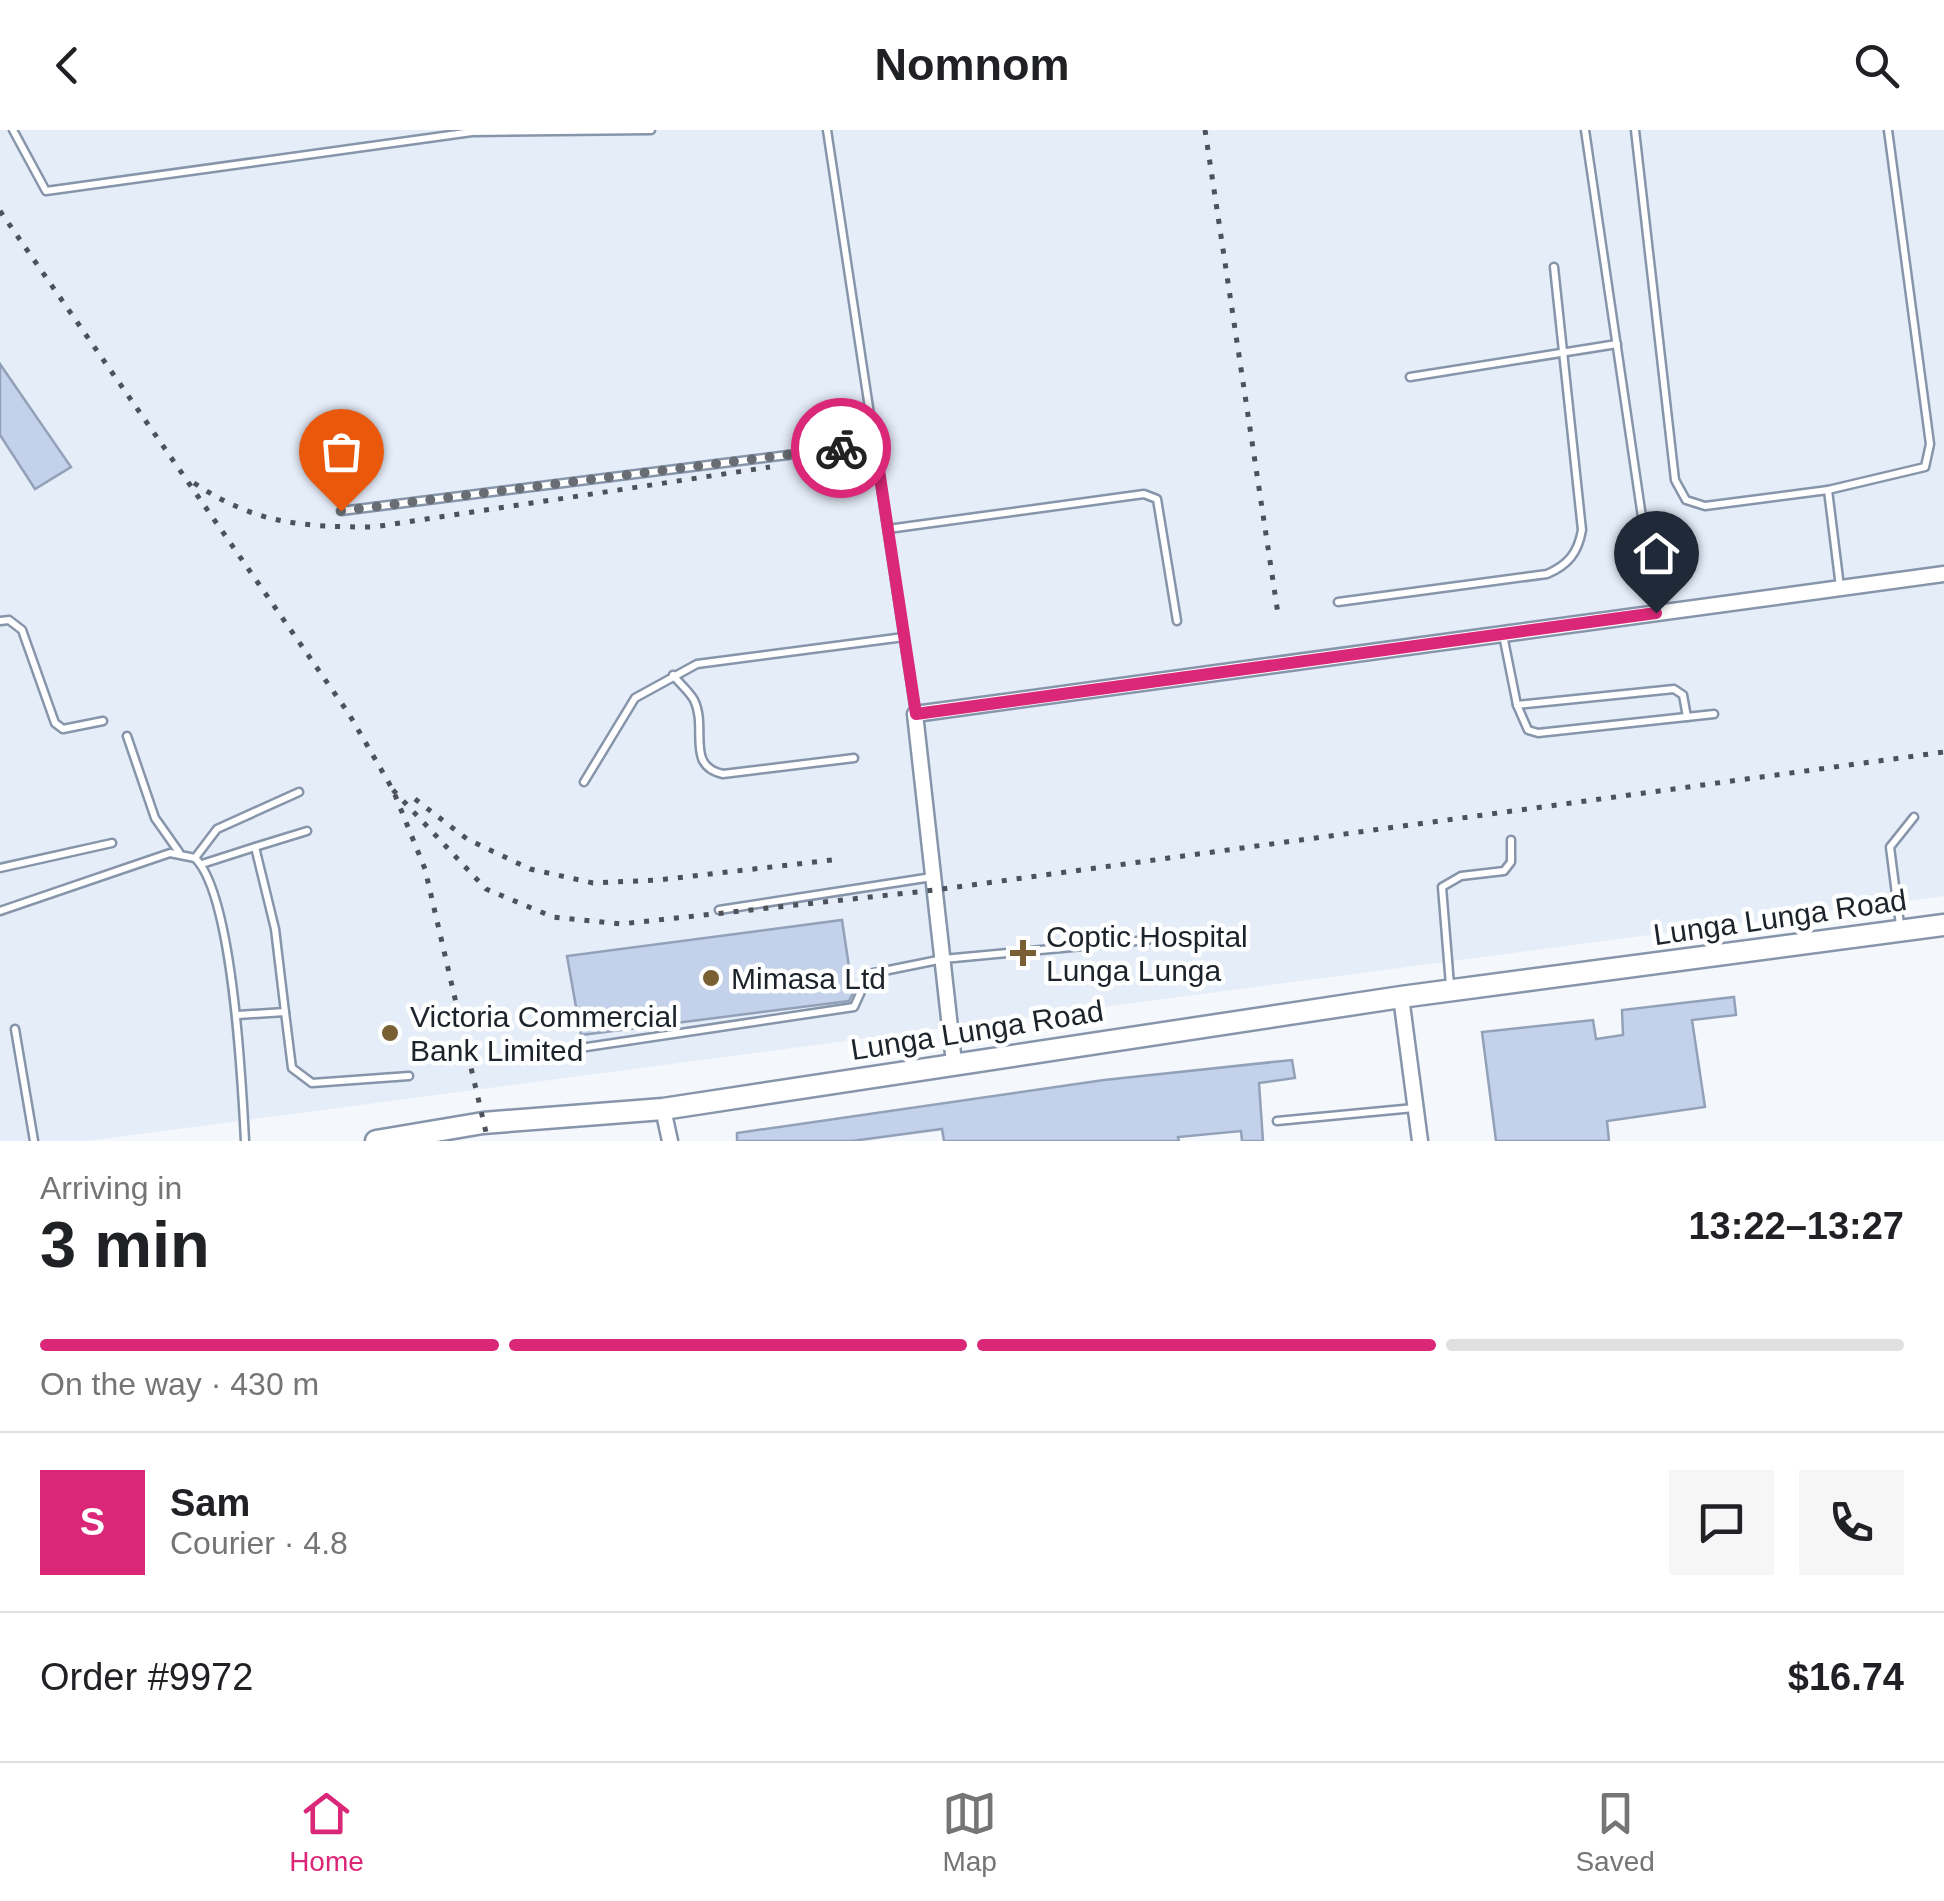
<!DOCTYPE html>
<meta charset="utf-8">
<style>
:root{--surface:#fff;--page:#f6f6f6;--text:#202124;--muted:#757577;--line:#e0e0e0;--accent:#db2777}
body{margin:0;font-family:Arial,sans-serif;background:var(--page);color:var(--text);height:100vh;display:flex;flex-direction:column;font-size:38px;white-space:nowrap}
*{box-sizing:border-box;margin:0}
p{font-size:32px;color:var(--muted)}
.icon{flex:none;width:55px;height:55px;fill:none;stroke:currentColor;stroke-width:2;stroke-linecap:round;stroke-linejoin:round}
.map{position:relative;height:1011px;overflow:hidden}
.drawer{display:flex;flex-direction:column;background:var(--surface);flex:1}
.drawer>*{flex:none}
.pin{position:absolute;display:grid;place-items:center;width:85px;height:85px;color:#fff;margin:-102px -42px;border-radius:50% 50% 50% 0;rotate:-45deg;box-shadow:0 0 10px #0007}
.pin .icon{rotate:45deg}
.courier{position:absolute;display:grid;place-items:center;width:100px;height:100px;margin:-50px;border:8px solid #db2777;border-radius:50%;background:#fff;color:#222;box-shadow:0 2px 12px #0007}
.overview em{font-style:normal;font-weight:700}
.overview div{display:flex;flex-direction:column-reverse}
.overview{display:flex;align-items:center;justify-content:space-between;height:170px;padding:0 40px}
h1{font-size:65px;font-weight:700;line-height:75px}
.bar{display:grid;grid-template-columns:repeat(4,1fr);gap:15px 10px;align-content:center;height:120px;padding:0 40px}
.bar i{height:12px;border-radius:8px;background:var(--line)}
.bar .selected{background:var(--accent)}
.bar p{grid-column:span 4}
.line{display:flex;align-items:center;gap:25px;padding:0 40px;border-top:2px solid var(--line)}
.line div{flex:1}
.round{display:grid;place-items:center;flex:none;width:105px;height:105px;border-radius:0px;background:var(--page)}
header{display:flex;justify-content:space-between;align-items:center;height:130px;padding:0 40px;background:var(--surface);font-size:45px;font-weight:700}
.tab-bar{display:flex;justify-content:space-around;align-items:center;height:140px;border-top:2px solid var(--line);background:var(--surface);font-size:28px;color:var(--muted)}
.tab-bar a{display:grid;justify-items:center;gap:5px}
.tab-bar .selected{color:var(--accent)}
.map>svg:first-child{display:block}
.built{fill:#e5edf9}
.building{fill:#c3d2ea;stroke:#93a1b8;stroke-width:2.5}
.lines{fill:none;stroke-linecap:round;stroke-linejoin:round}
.service-casing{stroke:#8795ab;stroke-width:11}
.minor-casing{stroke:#8795ab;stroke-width:19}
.secondary-casing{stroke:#8795ab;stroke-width:25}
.service{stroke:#fff;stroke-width:6}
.minor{stroke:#fff;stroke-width:14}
.secondary{stroke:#fff;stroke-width:20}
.rail{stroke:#4d525a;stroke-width:5;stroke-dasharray:5 10;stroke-linecap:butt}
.done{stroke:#686d74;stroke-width:10;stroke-dasharray:0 18}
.route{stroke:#db2777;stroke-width:12}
.poi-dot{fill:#795f31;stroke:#fff;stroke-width:4}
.labels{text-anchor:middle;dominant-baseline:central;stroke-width:9;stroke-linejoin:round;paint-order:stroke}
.street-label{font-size:30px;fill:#1d232b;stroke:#fff}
.poi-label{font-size:30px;fill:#1d232b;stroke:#fff;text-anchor:start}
</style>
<header><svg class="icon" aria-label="back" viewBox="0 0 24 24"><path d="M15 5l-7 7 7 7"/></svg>Nomnom<svg class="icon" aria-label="search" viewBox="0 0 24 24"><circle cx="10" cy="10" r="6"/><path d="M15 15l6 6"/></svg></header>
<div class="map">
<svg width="1944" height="1011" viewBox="0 0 1944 1011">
<rect width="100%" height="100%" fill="#f4f7fc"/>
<path class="built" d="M0,0H1944V766L87,1011H0Z"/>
<g class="building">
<path d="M0,234L71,337L35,359L0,305Z"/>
<path d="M842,790L853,863L849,871L581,905L567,826Z"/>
<path d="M1734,867L1736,885L1692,890L1705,977L1607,991L1609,1011H1496L1482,902L1593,890L1596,909L1623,905L1622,880Z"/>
<path d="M1292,930L1295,948L1259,953L1263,1011H1242L1241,1001L1178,1007L1179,1011H944L942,999L852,1011H737V1003L1104,950Z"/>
</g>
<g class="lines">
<defs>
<g id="service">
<path d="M13,0L46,61L472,2L651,0"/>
<path d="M827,0L915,582"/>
<path d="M1585,0L1656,482"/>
<path d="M1635,0L1675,350L1686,370L1705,376L1828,360L1925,337L1930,314L1888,0"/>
<path d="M1410,247L1617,214"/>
<path d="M1828,360L1840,457"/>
<path d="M341,381L875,314"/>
<path d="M888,399L1144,364L1157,369L1177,491"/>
<path d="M1338,472L1547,444C1568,435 1578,423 1582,400L1554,137"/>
<path d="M0,491L9,490L22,500L55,593L63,599L103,591"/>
<path d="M1503,505L1517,575L1528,600L1538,603L1714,584"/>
<path d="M673,545C679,553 689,561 694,570C708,598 685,636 723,644L854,628"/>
<path d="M1517,575L1674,559L1683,565L1687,587"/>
<path d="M127,606L155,688L179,722"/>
<path d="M584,652L635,568L697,534L904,507"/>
<path d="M255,717L307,701"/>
<path d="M195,728L217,699L299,662"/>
<path d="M202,734L255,717L275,799L285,882"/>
<path d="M0,738L112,713"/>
<path d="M719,780L932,747"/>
<path d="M0,781L170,723L195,728C233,765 242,954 245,1011"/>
<path d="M1900,795L1890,717L1914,687"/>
<path d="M1450,855L1442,757L1461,746L1504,741L1511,732V710"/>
<path d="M238,885L285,882L292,938L312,953L409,946"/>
<path d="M15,899L34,1011"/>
<path d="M506,929L854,877L869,844L943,829L1148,810"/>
<path d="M1277,991L1414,978"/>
</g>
<g id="minor">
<path d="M1401,867L1420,1011"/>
<path d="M954,933L915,584L1944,444"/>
<path d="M663,979L670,1011"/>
</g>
<path id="secondary" d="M376,1011L483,993L663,979L1401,867L1944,795"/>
</defs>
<use href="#service" class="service-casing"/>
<use href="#minor" class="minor-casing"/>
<use href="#secondary" class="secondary-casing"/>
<use href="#service" class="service"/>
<use href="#minor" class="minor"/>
<use href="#secondary" class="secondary"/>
<g class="rail">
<path d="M1205,0L1278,484"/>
<path d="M0,81L349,584L393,660L425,739L488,1011"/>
<path d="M194,353C256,394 301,397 374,397L770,337"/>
<path d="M393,660L486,759L553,787L621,794L935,760L1944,622"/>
<path d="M415,669L467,709L530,739L593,753L658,750L832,730"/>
</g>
</g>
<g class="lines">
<path class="done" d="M341,381L841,318"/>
<path class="route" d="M841,318L875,314L916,584L1656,483"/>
</g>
<g class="poi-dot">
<path d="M1018 808h10v10h10v10h-10v10h-10v-10h-10v-10h10z"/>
<circle cx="711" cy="848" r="10"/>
<circle cx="390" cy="903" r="10"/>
</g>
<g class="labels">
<g class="street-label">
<text transform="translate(1780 787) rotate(-8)">Lunga Lunga Road</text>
<text transform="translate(977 900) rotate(-9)">Lunga Lunga Road</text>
</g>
<g class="poi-label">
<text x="1046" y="806">Coptic Hospital<tspan x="1046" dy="34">Lunga Lunga</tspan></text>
<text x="731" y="848">Mimasa Ltd</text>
<text x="410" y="886">Victoria Commercial<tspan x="410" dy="34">Bank Limited</tspan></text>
</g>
</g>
</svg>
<div class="pin" style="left:341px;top:381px;background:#ea580c"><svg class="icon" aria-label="bag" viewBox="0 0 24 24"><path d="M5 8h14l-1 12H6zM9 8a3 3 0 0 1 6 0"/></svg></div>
<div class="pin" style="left:1656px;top:483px;background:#1f2937"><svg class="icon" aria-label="home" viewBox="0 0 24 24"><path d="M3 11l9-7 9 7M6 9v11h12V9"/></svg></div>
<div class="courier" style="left:841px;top:318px"><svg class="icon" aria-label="bike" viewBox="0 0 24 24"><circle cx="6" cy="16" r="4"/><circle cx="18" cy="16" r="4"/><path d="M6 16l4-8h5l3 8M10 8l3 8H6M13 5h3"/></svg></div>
</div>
<section class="drawer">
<div class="overview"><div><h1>3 min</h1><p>Arriving in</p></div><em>13:22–13:27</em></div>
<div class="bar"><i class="selected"></i><i class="selected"></i><i class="selected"></i><i></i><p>On the way · 430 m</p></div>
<div class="line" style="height:180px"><b class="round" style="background:var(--accent);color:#fff">S</b><div><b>Sam</b><p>Courier · 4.8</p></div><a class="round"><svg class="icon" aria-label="chat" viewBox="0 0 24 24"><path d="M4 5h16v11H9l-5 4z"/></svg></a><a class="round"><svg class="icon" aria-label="phone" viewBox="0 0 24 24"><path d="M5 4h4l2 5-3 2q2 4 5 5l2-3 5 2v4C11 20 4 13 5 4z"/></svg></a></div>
<div class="line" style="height:130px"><div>Order #9972</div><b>$16.74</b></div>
</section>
<nav class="tab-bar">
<a class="selected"><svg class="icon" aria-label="home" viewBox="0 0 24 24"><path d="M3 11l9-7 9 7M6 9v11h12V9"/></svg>Home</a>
<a><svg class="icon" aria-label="map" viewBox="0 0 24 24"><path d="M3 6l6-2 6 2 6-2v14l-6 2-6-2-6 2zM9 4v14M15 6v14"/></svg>Map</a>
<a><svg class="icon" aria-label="saved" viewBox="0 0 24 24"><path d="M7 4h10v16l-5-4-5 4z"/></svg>Saved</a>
</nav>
